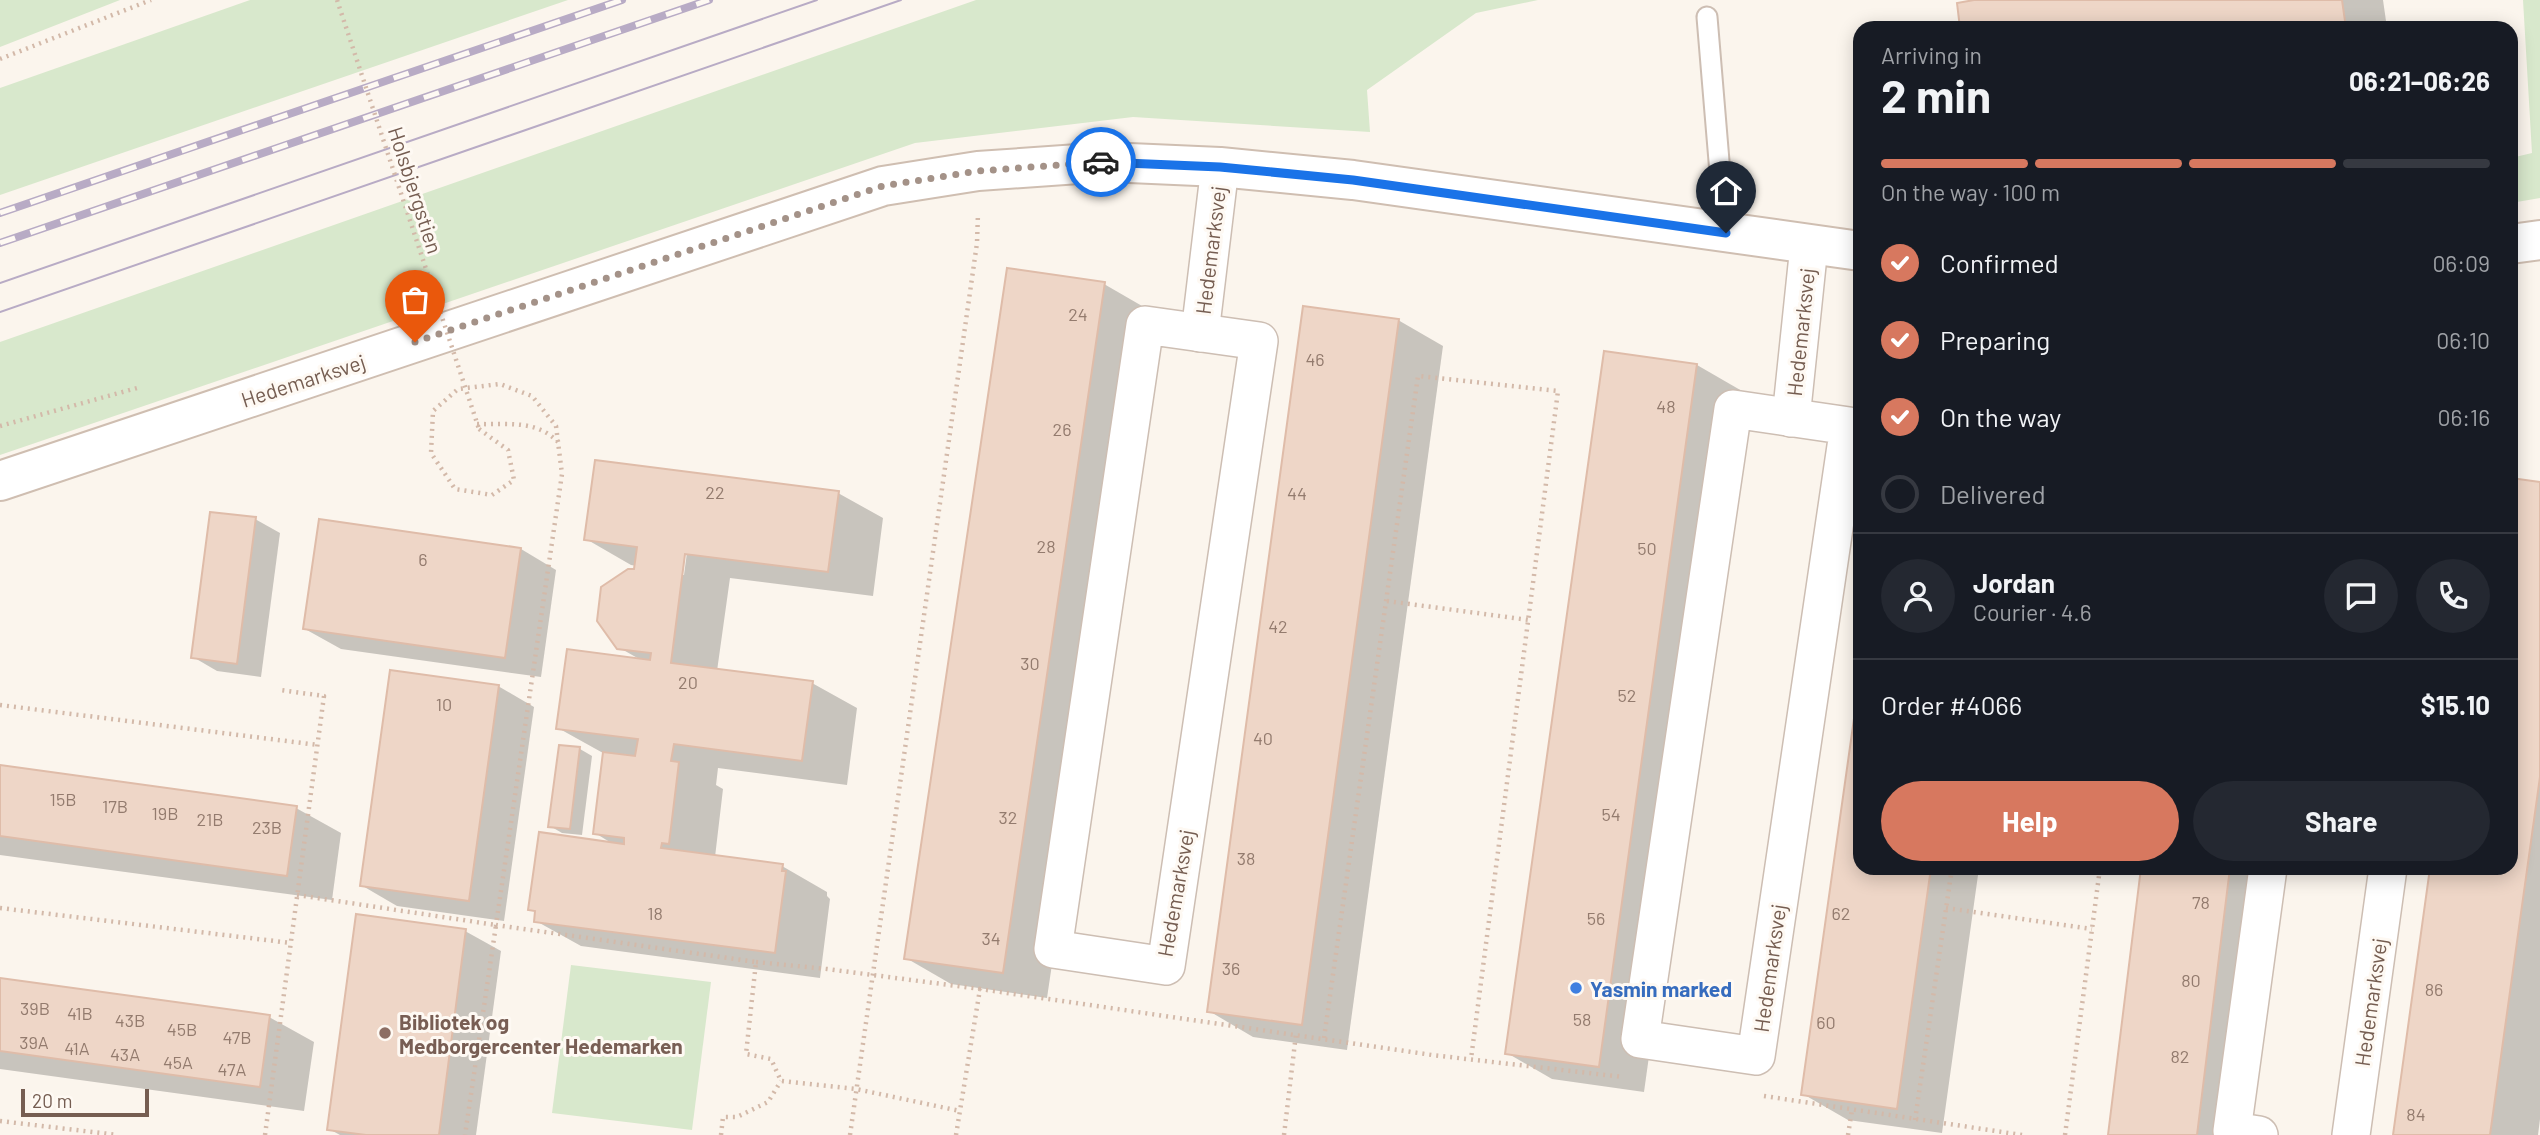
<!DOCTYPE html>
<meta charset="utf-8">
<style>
:root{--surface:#171b24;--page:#242831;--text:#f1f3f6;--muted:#9ea1a6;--line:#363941;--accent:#d7785f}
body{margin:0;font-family:Barlow,sans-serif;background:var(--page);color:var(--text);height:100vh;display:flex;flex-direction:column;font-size:26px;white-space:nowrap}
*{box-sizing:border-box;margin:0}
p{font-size:23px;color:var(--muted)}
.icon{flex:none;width:38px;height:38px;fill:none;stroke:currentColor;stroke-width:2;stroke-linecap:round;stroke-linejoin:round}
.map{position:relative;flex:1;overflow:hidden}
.sheet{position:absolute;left:1853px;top:21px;width:665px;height:854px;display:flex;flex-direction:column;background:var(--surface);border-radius:21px;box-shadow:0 4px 18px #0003}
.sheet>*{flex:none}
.scale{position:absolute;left:21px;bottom:18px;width:128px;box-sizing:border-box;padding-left:7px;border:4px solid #755d51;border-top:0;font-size:19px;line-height:24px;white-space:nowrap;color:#755d51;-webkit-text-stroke:5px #fef9f3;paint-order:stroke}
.pin{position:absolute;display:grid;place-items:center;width:60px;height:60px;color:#fff;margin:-72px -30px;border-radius:50% 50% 50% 0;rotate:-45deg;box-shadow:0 0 7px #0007}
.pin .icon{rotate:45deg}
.courier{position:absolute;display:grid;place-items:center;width:70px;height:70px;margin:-35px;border:5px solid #1a73e8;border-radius:50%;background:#fff;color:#222;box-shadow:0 2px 9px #0007}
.summary em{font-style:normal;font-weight:700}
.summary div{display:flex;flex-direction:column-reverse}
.summary{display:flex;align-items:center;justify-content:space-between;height:119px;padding:0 28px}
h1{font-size:46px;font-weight:700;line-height:52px}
.bar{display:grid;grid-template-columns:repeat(4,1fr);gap:10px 7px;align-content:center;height:84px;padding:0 28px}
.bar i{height:9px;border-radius:5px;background:var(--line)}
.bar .selected{background:var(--accent)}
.bar p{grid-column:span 4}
.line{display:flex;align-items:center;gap:18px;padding:0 28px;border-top:2px solid var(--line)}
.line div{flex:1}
.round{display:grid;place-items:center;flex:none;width:74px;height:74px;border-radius:37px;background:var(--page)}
ol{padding:0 28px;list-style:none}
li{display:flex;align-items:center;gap:21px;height:77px}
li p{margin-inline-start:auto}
li .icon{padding:7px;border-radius:50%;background:var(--accent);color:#fff;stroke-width:4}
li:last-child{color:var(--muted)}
li i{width:38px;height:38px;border:4px solid var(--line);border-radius:50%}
.primary-button{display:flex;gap:14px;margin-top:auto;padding:14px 28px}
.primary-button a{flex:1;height:80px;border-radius:42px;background:var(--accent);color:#fff;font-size:28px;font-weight:700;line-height:80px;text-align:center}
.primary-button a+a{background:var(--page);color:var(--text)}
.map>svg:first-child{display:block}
.green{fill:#d8e8cc}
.shadow{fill:#0003;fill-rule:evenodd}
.building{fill:#eed6c7;stroke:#dfbca9;stroke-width:2}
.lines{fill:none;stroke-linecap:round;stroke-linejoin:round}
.lane-casing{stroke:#cdbeb3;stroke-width:23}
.street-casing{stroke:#cdbeb3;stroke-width:40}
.secondary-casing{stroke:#cfbeb1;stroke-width:42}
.path{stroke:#d3b9a9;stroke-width:4.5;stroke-dasharray:2 5;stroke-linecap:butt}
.lane{stroke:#fff;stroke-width:19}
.street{stroke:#fff;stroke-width:37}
.secondary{stroke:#fff;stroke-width:38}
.tram{stroke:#b8abc5;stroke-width:2}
.rail-casing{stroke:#b8abc5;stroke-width:8}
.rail{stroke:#fef9f3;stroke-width:5;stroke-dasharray:16;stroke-linecap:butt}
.path-bridge{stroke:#d3b9a9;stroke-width:4.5;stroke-dasharray:2 5;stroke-linecap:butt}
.done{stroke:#a49288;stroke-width:7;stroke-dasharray:0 12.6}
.route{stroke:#1a73e8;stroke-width:9}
.shop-dot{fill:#3f7fe0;stroke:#fef9f3;stroke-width:2.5}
.education-dot{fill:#8d6e63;stroke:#fef9f3;stroke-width:2.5}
.labels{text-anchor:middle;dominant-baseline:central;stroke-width:6;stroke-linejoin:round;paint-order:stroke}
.number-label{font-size:18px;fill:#937b6e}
.street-label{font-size:21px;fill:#755d51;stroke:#fef9f3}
.shop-label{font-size:21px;font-weight:bold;fill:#366cbe;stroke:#fef9f3;text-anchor:start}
.education-label{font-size:21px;font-weight:bold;fill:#785e54;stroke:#fef9f3;text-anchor:start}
</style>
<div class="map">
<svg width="2540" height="1135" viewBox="0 0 2540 1135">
<rect width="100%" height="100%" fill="#fbf5ed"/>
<g class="green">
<path d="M0,0H120L0,47Z"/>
<path d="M250,0H568L0,195V88Z"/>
<path d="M976,0H1538L1476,13L1367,90L1370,132L1133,117L915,143L0,455V342Z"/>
<path d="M2523,0H2540V198L2511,203V158L2532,153Z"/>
<path d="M571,965L711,982L692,1130L552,1113Z"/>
</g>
<g class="shadow">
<path d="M1976,0H2383L2387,28H1962Z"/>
<path d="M1104,284L1149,310L1047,998L951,984L906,958Z"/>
<path d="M1398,320L1443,346L1347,1050L1253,1037L1209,1011Z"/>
<path d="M1605,353L1697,365L1742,391L1644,1092L1552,1079L1507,1053Z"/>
<path d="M2540,483V1119L2538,1135H2394L2432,868H2511Z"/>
<path d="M838,493L883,518L873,596L730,578L717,671L812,683L857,708L847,785L718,768L716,785L723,789L715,857L782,866L827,892V896L830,899L820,978L581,946L536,921L537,913L530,909L613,844L595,833L603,753L558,728L641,660L618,647L637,566L631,565L586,539ZM684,545H688L684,575H680Z"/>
<path d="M255,519L280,533L261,677L217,671L193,657Z"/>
<path d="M521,549L556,570L541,677L341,649L305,629Z"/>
<path d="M498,686L534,707L504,921L397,906L361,885Z"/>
<path d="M1860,689V868H1979L1942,1133L1848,1120L1803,1094Z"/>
<path d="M560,747L580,749L592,756L582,835L562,833L550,826Z"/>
<path d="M0,767L296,808L341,833L332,900L0,855Z"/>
<path d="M2143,868H2277L2245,1135H2110Z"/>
<path d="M465,931L501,951L476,1135H340L329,1129Z"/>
<path d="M0,979L269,1017L314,1042L304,1111L0,1069Z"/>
</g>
<g class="building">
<path d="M1974,0H2342L2346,28H1960L1957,3Z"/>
<path d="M1007,268L1105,282L1003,973L904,959Z"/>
<path d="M1303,306L1399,319L1302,1025L1207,1012Z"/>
<path d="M1604,351L1697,364L1599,1067L1505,1054Z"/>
<path d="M595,460L839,491L828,572L685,554L671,663L813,681L802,761L674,744L671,761L679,762L669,844L662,843L661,848L783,864L782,871H786L775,953L534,922L535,911L528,910L539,832L624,844V838L593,834L603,752L635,756L638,739L556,729L567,649L650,660L651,653L617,649L597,621L601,587L628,569H634L637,547L584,540Z"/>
<path d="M2511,478L2540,482V777L2490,1135H2393L2430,868H2511Z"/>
<path d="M210,512L256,517L237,664L191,658Z"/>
<path d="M319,519L521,548L505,658L303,629Z"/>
<path d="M390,670L499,685L469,901L360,886Z"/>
<path d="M1860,676V868H1931L1897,1109L1801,1095Z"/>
<path d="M559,745L580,747L570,829L548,827Z"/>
<path d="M0,765L297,806L287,876L0,836Z"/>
<path d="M2141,868H2230L2197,1135H2108Z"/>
<path d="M356,914L466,929L439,1135H366L327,1130Z"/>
<path d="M0,978L270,1015L260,1087L0,1051Z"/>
</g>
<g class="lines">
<defs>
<path id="lane" d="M1707,17L1725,233"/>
<g id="street">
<path d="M1145,325L1259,341L1166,966L1053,949Z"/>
<path d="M1200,333L1220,167"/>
<path d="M1733,409L1849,426L1756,1056L1640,1039Z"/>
<path d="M1791,418L1809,246"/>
<path d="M2259,1135L2232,1131L2268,868"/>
<path d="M2351,1135L2388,868"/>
</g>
<g id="secondary">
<path d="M2511,244L2540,240"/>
<path d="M0,481L883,186L978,171L1107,162L1220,167L1353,180L1860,251"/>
</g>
</defs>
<use href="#lane" class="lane-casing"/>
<use href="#street" class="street-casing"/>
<use href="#secondary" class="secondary-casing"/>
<g class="path">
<path d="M0,59L151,0"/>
<path d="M477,424C506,425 536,419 558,442"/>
<path d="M0,426L137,388"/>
<path d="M479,429L508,450L514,480L492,495L455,489L431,453L433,411L458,389L500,384L532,396L556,426L562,474L496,925L756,962L746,1054L771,1059L781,1081L856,1089L960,1111"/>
<path d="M1387,601L1529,620"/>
<path d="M0,705L318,745"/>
<path d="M297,895L496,925L465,1135"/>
<path d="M0,908L291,943"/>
<path d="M1946,908L2092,929"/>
<path d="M756,962L827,969L980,989"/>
<path d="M1324,1038L1418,376L1558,391L1471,1059"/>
<path d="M1764,1096L2022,1135"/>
<path d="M1915,1120L1952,868"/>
<path d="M0,1121L118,1135"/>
<path d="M265,1135L324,696L280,690"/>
<path d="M721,1135L723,1117H737L768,1102L781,1081"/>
<path d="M850,1135L977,243L978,213"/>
<path d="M956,1135L980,989L1432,1055L1623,1077"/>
<path d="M1284,1135L1296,1034"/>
<path d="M1848,1135L1852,1110"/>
<path d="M2065,1135L2100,868"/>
</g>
<use href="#lane" class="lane"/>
<use href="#street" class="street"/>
<use href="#secondary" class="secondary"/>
<g class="tram">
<path d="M0,283L817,0"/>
<path d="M0,312L901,0"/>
</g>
<defs>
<g id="rail">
<path d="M0,213L622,0"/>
<path d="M0,243L709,0"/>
</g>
</defs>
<use href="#rail" class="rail-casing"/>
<use href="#rail" class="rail"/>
<path class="path-bridge" d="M337,0L479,429"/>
</g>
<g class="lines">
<path class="done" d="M415,342L883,186L978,171L1101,162"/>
<path class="route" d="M1101,162L1220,167L1353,180L1726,233"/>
</g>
<circle class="shop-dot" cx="1576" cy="988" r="7"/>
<circle class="education-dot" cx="385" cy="1033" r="7"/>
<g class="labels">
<g class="number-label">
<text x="1078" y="314">24</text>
<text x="1315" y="359">46</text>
<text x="1666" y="406">48</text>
<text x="1062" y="429">26</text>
<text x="715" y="492">22</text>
<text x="1297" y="493">44</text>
<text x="1046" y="546">28</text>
<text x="1647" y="548">50</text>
<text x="423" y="559">6</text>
<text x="1278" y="626">42</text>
<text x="1030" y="663">30</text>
<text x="688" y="682">20</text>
<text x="1627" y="695">52</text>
<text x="444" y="704">10</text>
<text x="1263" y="738">40</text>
<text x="63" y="799">15B</text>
<text x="115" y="806">17B</text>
<text x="165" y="813">19B</text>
<text x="1611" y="814">54</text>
<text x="1008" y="817">32</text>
<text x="210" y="819">21B</text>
<text x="267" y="827">23B</text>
<text x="1246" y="858">38</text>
<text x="2201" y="902">78</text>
<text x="655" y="913">18</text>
<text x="1841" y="913">62</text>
<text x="1596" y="918">56</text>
<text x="991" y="938">34</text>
<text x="1231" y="968">36</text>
<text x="2191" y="980">80</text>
<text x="2434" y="989">86</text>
<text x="35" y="1008">39B</text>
<text x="80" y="1013">41B</text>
<text x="1582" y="1019">58</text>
<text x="130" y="1020">43B</text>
<text x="1826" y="1022">60</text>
<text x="182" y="1029">45B</text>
<text x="237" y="1037">47B</text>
<text x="34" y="1042">39A</text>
<text x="77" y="1048">41A</text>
<text x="125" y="1054">43A</text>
<text x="2180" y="1056">82</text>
<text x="178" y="1062">45A</text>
<text x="232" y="1069">47A</text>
<text x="2416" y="1114">84</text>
</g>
<g class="street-label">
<text transform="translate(416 190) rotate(72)">Holsbjergstien</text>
<text transform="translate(1210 250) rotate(-83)">Hedemarksvej</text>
<text transform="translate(1800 332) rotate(-84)">Hedemarksvej</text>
<text transform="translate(303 380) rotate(-18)">Hedemarksvej</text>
<text transform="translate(1175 893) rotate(-80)">Hedemarksvej</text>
<text transform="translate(1769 968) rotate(-82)">Hedemarksvej</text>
<text transform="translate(2370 1002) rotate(-82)">Hedemarksvej</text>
</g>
<g class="shop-label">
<text x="1590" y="988">Yasmin marked</text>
</g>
<g class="education-label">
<text x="399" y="1021">Bibliotek og<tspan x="399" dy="24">Medborgercenter Hedemarken</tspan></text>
</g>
</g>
</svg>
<div class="scale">20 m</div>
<div class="pin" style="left:415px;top:342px;background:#ea580c"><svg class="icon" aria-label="bag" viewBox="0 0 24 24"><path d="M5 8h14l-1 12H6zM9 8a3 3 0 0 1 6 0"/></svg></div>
<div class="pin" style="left:1726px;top:233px;background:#1f2937"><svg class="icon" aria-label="home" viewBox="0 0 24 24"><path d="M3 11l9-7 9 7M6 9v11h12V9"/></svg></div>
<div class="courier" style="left:1101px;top:162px"><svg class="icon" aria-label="car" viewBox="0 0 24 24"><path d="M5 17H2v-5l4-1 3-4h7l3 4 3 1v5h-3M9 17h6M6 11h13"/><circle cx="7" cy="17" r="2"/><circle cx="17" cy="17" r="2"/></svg></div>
<section class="sheet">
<div class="summary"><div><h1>2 min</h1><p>Arriving in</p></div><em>06:21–06:26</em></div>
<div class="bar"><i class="selected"></i><i class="selected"></i><i class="selected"></i><i></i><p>On the way · 100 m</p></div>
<ol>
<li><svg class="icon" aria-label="check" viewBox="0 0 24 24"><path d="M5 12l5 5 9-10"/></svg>Confirmed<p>06:09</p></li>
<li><svg class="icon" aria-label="check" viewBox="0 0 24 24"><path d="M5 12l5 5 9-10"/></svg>Preparing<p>06:10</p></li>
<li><svg class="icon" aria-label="check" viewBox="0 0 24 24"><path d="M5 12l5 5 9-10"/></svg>On the way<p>06:16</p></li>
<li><i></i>Delivered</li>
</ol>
<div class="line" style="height:126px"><a class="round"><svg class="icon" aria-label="person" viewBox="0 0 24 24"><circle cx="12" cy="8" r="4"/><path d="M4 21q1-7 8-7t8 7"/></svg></a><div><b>Jordan</b><p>Courier · 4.6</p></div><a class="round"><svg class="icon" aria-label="chat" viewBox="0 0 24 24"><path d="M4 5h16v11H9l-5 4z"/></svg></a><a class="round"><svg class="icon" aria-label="phone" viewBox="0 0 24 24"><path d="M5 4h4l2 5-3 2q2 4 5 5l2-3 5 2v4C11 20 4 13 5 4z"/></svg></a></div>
<div class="line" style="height:91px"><div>Order #4066</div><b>$15.10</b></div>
<div class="primary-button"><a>Help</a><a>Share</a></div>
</section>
</div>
